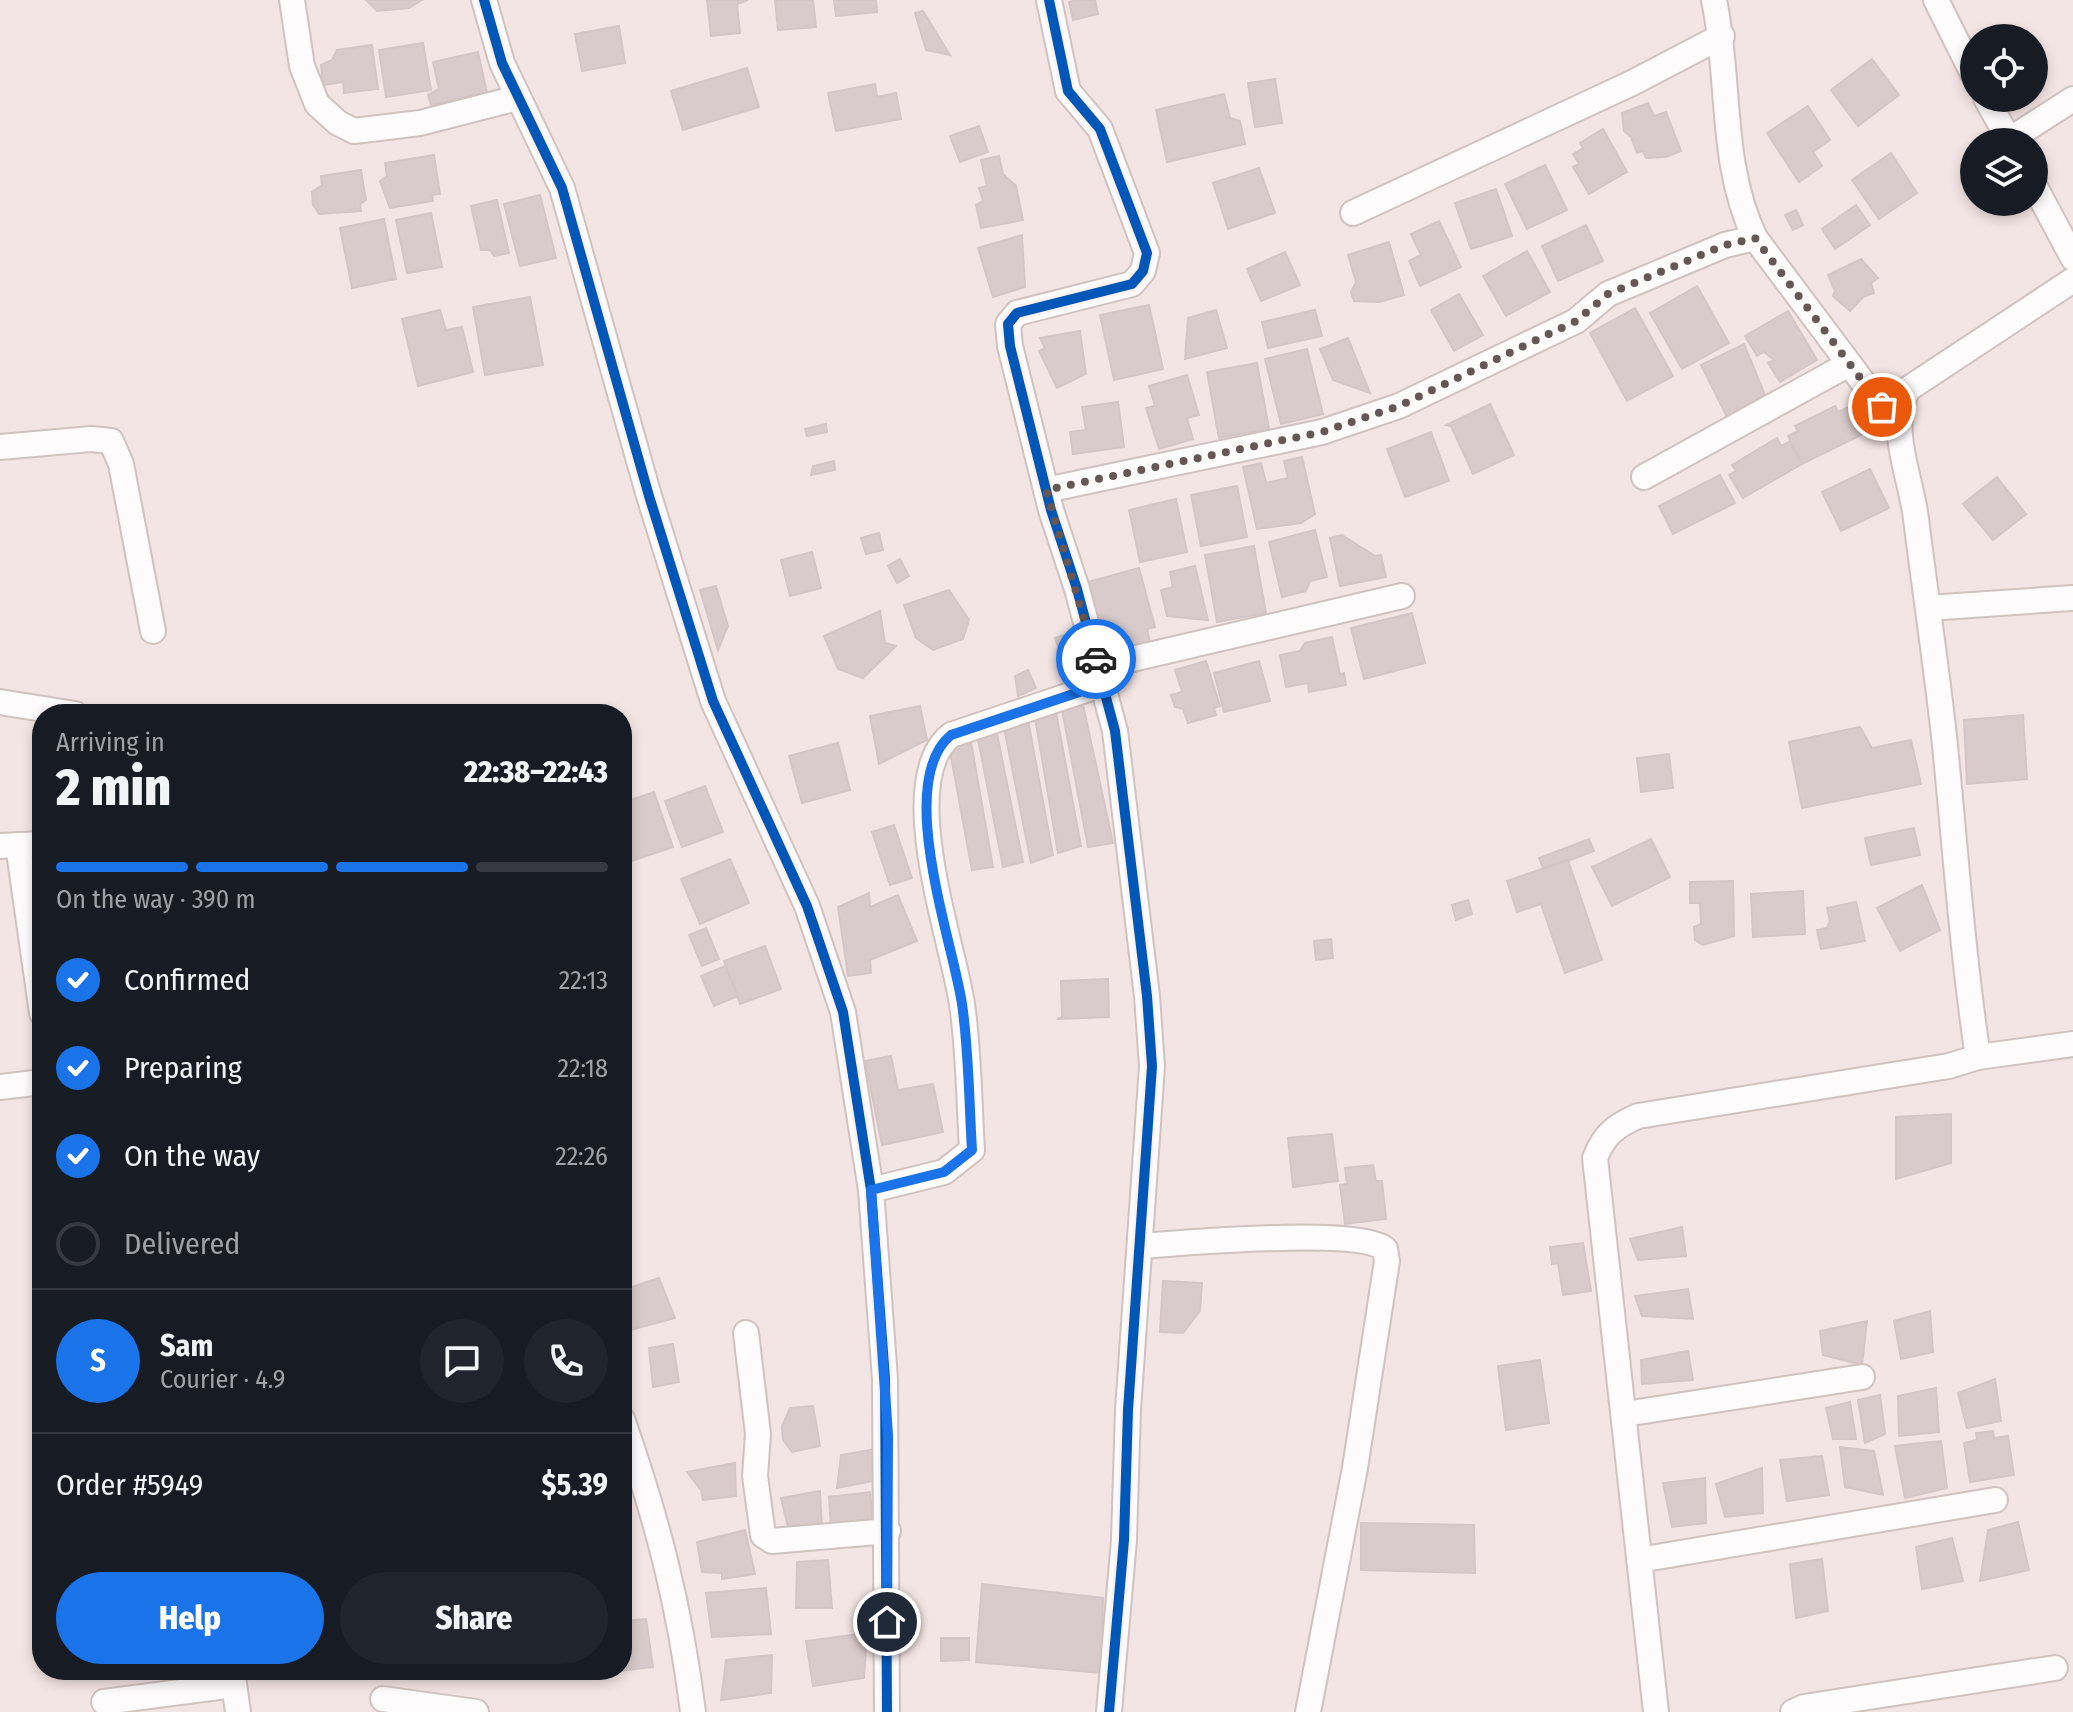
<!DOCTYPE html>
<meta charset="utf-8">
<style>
:root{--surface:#171b24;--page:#20242c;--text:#f1f3f6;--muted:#9ea1a6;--line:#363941;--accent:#1a73e8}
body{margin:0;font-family:"Fira Sans Condensed",sans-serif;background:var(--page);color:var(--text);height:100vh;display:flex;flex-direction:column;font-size:30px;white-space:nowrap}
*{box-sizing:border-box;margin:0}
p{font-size:26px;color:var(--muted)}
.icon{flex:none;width:44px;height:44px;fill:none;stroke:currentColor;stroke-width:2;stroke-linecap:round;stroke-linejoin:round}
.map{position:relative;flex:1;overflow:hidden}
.side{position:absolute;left:32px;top:704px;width:600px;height:976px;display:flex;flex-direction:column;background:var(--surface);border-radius:32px;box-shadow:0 4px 12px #0003}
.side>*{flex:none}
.fabs{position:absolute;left:1960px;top:24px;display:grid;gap:16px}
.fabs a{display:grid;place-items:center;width:88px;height:88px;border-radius:50%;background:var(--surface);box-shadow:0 4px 12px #0003;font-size:40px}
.pin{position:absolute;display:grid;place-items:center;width:68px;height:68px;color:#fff;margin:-34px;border:4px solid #fff;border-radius:50%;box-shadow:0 2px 8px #0007}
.courier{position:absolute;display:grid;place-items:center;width:80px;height:80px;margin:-40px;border:6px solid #1a73e8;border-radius:50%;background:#fff;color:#222;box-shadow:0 2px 10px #0007}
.summary em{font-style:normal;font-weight:800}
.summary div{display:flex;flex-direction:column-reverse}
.summary{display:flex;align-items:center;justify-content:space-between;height:136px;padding:0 24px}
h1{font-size:52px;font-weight:800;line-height:60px}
.bar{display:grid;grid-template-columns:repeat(4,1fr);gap:12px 8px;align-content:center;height:96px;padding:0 24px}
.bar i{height:10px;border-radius:6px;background:var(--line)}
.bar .active{background:var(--accent)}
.bar p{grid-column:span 4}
.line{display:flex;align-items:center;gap:20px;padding:0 24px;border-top:2px solid var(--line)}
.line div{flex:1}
.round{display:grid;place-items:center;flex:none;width:84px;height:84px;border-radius:42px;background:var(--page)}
ol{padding:0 24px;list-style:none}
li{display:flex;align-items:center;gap:24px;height:88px}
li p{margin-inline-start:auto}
li .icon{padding:8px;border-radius:50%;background:var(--accent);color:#fff;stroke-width:4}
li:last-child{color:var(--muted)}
li i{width:44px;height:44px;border:4px solid var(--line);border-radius:50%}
.primary-button{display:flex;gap:16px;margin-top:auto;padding:16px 24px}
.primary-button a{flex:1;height:92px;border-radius:48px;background:var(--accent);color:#fff;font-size:32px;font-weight:800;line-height:92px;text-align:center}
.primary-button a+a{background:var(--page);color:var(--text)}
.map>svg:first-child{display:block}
.building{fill:#d9cbcb;stroke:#d4c6c6;stroke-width:2}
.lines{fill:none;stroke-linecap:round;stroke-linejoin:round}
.street-casing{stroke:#d0c2c0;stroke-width:28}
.street{stroke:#fdfbfb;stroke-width:24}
.cycleway-casing{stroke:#faf1f0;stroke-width:15}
.cycleway{stroke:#0057b8;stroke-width:10}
.done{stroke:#655756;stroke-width:8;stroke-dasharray:0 14.4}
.route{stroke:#1a73e8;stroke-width:10}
</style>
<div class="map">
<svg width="2073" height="1712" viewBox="0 0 2073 1712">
<rect width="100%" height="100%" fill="#f3e5e3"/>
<g class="building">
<path d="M366,0H422L409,8L377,11Z"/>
<path d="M707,0H748L737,4L740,33L711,36Z"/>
<path d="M775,0H813L816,27L778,30Z"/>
<path d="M834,0H876L877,12L836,16Z"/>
<path d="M1078,0H1095L1098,14L1073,20L1069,2Z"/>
<path d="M923,11L950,55L926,50L915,13Z"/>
<path d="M619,26L625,63L582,71L575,34Z"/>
<path d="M423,43L431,90L386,97L379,50Z"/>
<path d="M372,45L378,89L344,93L343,82L323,85L321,65L332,60L337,50Z"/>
<path d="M478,52L487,93L431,105L428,95L439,89L433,62Z"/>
<path d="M1872,59L1899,95L1858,126L1831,90Z"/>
<path d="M747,68L759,107L683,130L671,91Z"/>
<path d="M1275,79L1282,123L1255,127L1248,83Z"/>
<path d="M875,84L877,97L896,93L901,119L836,131L828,93Z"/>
<path d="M1224,94L1230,118L1240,121L1245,144L1167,162L1156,110Z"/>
<path d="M1648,103L1654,116L1666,112L1681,151L1666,157L1646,158L1643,151L1637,153L1631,137L1624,131L1622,113Z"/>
<path d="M1808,106L1830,140L1813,152L1822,166L1799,182L1767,133Z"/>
<path d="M979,126L988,152L960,162L950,136Z"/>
<path d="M1603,129L1627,172L1589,194L1573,167L1579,164L1573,154L1583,148L1580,143Z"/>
<path d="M1891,153L1917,193L1879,219L1852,180Z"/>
<path d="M434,155L440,194L432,195L433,201L390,208L380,181L387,176L385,163Z"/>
<path d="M999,156L1003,174L1016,186L1023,220L981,228L976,205L983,201L979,188L987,186L981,160Z"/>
<path d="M1545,165L1567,210L1527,229L1505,184Z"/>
<path d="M1259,168L1275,213L1228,229L1213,183Z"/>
<path d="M361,170L366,200L360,204L361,211L319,214L313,205L312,192L322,185L321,176Z"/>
<path d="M1496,189L1512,236L1471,249L1455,203Z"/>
<path d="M540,195L556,258L520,266L504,204Z"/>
<path d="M497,200L509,253L494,256L490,250H481L471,206Z"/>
<path d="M1856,205L1870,225L1835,249L1822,229Z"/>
<path d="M1796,210L1803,225L1793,230L1785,215Z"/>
<path d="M431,213L442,267L407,273L396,220Z"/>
<path d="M384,219L396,279L352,288L340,228Z"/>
<path d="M1439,221L1461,267L1420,286L1409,261L1421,255L1411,234Z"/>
<path d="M1586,225L1603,261L1558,281L1542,246Z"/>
<path d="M1022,235L1025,287L993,297L978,248Z"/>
<path d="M1389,242L1404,295L1379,302L1354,301L1351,292L1356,282L1348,255Z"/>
<path d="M1527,251L1550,292L1506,316L1483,276Z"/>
<path d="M1285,252L1300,285L1261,301L1247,269Z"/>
<path d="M1861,259L1878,278L1871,283L1874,293L1863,297L1850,311L1833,296L1835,291L1828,275Z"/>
<path d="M1697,286L1729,343L1682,369L1650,313Z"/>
<path d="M1459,294L1483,335L1454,351L1431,310Z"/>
<path d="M530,297L543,365L485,375L473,307Z"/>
<path d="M1149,305L1163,369L1114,380L1100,315Z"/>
<path d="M1635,308L1673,376L1627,401L1590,333Z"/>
<path d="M440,310L446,330L462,327L473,372L418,386L402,319Z"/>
<path d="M1216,310L1227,348L1185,359L1188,318Z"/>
<path d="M1315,310L1322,336L1268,348L1262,322Z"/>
<path d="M1788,311L1817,360L1780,382L1768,363L1774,360L1764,352L1757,356L1745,336Z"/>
<path d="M1080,331L1086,374L1057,388L1039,351L1045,348L1040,338Z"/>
<path d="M1348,338L1370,393L1333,380L1320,349Z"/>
<path d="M1744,344L1767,400L1728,419L1701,365Z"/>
<path d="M1307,349L1323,414L1281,424L1265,359Z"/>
<path d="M1257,363L1269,429L1219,438L1207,372Z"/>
<path d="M1187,375L1199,415L1187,418L1193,439L1159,449L1146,408L1155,406L1149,386Z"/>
<path d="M1118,402L1124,447L1073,454L1070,432L1086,430L1082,407Z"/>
<path d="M1490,404L1514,455L1473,474L1451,426L1446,425Z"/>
<path d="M1835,406L1838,412L1851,406L1865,433L1802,464L1788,436L1798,431L1795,426Z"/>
<path d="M826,424L827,432L807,436L805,429Z"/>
<path d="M1431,432L1449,481L1405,497L1387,449Z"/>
<path d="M1777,438L1781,446L1789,442L1802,464L1743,498L1729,475L1736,471L1732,465Z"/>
<path d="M1302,457L1315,514L1301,523L1257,529L1243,467L1261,463L1266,483L1288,478L1284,461Z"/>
<path d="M834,461L835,470L811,475L813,466Z"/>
<path d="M1870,469L1889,508L1841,531L1822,492Z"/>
<path d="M1720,475L1735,503L1673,534L1659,506Z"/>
<path d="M1997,477L2026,514L1993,540L1963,504Z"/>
<path d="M1237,486L1247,537L1201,546L1191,495Z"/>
<path d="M1176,499L1187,552L1140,562L1129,510Z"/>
<path d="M1315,530L1327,577L1310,581L1306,591L1282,597L1269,542Z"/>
<path d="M879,533L883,550L866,554L861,538Z"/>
<path d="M1342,535L1375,556L1381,555L1386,577L1340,586L1330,538Z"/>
<path d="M1254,546L1266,613L1217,622L1205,555Z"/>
<path d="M812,552L821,588L790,596L781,560Z"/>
<path d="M900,559L909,576L897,583L888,566Z"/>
<path d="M1195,566L1208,620L1167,616L1161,590L1173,587L1170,572Z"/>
<path d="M1139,568L1155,627L1147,629L1150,642L1126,649L1122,636L1104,641L1088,582Z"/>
<path d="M716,586L728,626L718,650L700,590Z"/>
<path d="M949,590L969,620L963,639L933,650L916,638L904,605Z"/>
<path d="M880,611L885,643L896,646L863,678L838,669L824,636Z"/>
<path d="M1412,613L1425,663L1364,679L1351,628Z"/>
<path d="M1073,632L1087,675L1070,681L1055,638Z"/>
<path d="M1332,637L1340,674L1344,673L1346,685L1309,692L1308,683L1286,687L1280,655L1300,651L1305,643Z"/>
<path d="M1206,661L1220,706L1214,708L1216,715L1188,723L1183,709L1175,707L1171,695L1182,692L1175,670Z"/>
<path d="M1259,661L1270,701L1224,712L1214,673Z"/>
<path d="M1028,670L1036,688L1018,696L1015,676Z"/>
<path d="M1082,700L1113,843L1088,847L1062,710Z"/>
<path d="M920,706L927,740L879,764L870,716Z"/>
<path d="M1056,712L1081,846L1058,853L1035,718Z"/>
<path d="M2023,715L2027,779L1967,784L1964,720Z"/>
<path d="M1028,720L1053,855L1031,863L1004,728Z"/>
<path d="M1860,727L1872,748L1911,740L1921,784L1802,808L1789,742Z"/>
<path d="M996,729L1023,862L1003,867L977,734Z"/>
<path d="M971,742L993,867L972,870L949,746Z"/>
<path d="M838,743L850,790L802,803L789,756Z"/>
<path d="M1669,754L1673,788L1641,792L1637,758Z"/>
<path d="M705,786L723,832L682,847L665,801Z"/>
<path d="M654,792L673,847L622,864V803Z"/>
<path d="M894,825L912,878L890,885L872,832Z"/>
<path d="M1914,828L1920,855L1871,865L1865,838Z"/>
<path d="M1589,839L1594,851L1544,870L1539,858Z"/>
<path d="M1651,839L1670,877L1612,906L1592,867Z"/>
<path d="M730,859L749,903L700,924L681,879Z"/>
<path d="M1568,860L1602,960L1565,973L1541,904L1517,912L1507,881Z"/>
<path d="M1733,881L1734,936L1703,945L1695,940L1694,927L1701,924L1700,903H1690V882Z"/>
<path d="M1922,885L1940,930L1900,951L1877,908Z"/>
<path d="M1803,891L1805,934L1753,937L1751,894Z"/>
<path d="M869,893L870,907L898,895L917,941L870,960L871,973L848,976L838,907Z"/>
<path d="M1468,900L1472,914L1456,920L1452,905Z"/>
<path d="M1856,902L1865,941L1821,949L1817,930L1827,928L1830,921L1827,908Z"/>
<path d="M706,928L719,959L702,966L689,935Z"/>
<path d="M1331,939L1333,958L1316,960L1314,941Z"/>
<path d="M765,946L781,989L740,1004L724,961Z"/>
<path d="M725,966L738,996L714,1006L701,976Z"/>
<path d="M1108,979L1109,1017L1057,1019L1062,1017L1061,981Z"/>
<path d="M891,1056L898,1090L933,1084L943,1132L882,1145L865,1061Z"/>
<path d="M1951,1114V1163L1896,1179V1117Z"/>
<path d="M1332,1134L1338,1181L1293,1187L1288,1138Z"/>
<path d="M1373,1165L1376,1181H1382L1386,1219L1345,1224L1340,1185L1347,1184L1345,1168Z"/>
<path d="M1682,1227L1686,1256L1638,1260L1630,1239Z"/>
<path d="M1583,1243L1591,1291L1563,1295L1558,1263L1552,1264L1550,1247Z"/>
<path d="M659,1278L675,1318L630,1330L622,1309V1290Z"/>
<path d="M1163,1281L1202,1283L1200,1311L1183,1333L1160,1332Z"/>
<path d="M1688,1289L1693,1319L1642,1316L1635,1296Z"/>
<path d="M1930,1311L1933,1352L1901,1359L1894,1321Z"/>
<path d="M1867,1321L1862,1365L1823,1355L1820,1331Z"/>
<path d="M673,1344L679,1382L653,1387L649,1348Z"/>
<path d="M1688,1351L1693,1380L1642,1384L1641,1360Z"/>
<path d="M1540,1360L1549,1423L1506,1430L1498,1366Z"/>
<path d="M1995,1379L2001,1421L1967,1428L1958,1393Z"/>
<path d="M1936,1388L1939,1432L1899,1436L1898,1396Z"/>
<path d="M1880,1395L1885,1434L1865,1443L1858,1400Z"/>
<path d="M1850,1402L1856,1439H1833L1826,1408Z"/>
<path d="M813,1406L820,1446L792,1452L783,1440L782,1426L790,1408Z"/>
<path d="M1993,1431L1994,1438L2008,1436L2014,1475L1970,1482L1964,1443L1977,1440L1976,1433Z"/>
<path d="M1941,1441L1947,1488L1905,1498L1895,1446Z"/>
<path d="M1840,1447L1874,1451L1883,1495L1845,1487Z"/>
<path d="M876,1449L873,1481L837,1488L841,1455Z"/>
<path d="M1822,1456L1829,1495L1787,1501L1780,1460Z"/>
<path d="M735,1463L736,1496L703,1500L701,1490L687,1472Z"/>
<path d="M1762,1468L1763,1513L1725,1517L1716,1484Z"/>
<path d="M1705,1478L1706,1523L1672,1527L1663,1483Z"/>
<path d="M820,1491L822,1530L789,1531L781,1498Z"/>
<path d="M870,1492L873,1523L831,1528L829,1497Z"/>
<path d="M2018,1522L2029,1570L1980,1581L1988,1530Z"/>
<path d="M1361,1523L1474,1525L1475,1573L1361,1570Z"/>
<path d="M745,1530L755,1574L722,1579V1573L702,1572L697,1542Z"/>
<path d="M1952,1538L1963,1581L1922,1589L1916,1547Z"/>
<path d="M1822,1559L1828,1611L1796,1618L1790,1564Z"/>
<path d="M828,1560L832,1608H796L797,1562Z"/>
<path d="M982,1584L1103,1598L1101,1673L976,1662Z"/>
<path d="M766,1588L771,1634L712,1637L706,1593Z"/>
<path d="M646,1619L653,1667L605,1673L604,1670H622V1621Z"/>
<path d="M867,1633L864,1678L813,1686L806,1641Z"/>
<path d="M941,1638H969V1660L941,1661Z"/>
<path d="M772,1655L771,1693L721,1700L726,1660Z"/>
</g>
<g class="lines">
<defs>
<g id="street">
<path d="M292,0L302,66L317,104L338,123L354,131L420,123L517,98"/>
<path d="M484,0L502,63L562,188L649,496L713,701L807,906L843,1012L871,1190L885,1379L887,1712"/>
<path d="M1049,0L1068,91L1100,129L1147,253L1143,271L1132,284L1017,313L1008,324L1010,346L1051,510L1077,589L1115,731L1147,996L1152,1066L1128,1410L1124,1540L1109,1712"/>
<path d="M1714,0C1731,81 1719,162 1755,238L1898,429"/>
<path d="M1936,0L1974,76"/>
<path d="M1986,98L2010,142"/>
<path d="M2009,140L2073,99"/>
<path d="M2034,185L2073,258"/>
<path d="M1353,213L1632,83L1722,36"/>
<path d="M0,447L91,439L111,441L121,464L153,631"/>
<path d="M1644,477L1849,364"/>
<path d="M1046,490L1322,432L1399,406L1576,321L1608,294L1725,245L1755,238"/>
<path d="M1928,608L2073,598"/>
<path d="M1098,667L1402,596"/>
<path d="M0,702L75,714"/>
<path d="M18,845L42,1013"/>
<path d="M0,846L42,844"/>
<path d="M1978,1057C1962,951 1955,843 1944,736C1936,664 1925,591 1916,519C1911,476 1887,429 1908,389L2073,280"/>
<path d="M0,1087L42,1082"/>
<path d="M871,1190L944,1172L972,1150C969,1102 969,1052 962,1004C953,942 894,781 951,735L1103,684"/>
<path d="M1141,1246C1184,1243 1358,1227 1385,1249L1387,1261L1355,1468L1308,1712"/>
<path d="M746,1333L758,1434L755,1476L763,1535L772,1541L888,1531"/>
<path d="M1625,1414L1862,1377"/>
<path d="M622,1419C657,1518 680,1607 693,1712"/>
<path d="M1639,1560L1995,1500"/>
<path d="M232,1670L238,1712"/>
<path d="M383,1699L476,1712"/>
<path d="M104,1702L234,1685"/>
<path d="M1656,1712L1595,1158C1604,1135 1615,1126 1638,1116L1949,1066L1978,1057L2073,1044"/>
<path d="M1793,1712L1804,1707L2055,1668"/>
</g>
</defs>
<use href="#street" class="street-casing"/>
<use href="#street" class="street"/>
<defs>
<g id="cycleway">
<path d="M484,0L502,63L562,188L649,496L713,701L807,906L843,1012L871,1190L885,1379L887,1712"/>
<path d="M1049,0L1068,91L1100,129L1147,253L1143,271L1132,284L1017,313L1008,324L1010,346L1051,510L1077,589L1115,731L1147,996L1152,1066L1128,1410L1124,1540L1109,1712"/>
</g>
</defs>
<use href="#cycleway" class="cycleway-casing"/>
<use href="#cycleway" class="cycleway"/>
</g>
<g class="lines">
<path class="done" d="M1096,659L1046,490L1322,432L1399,406L1576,321L1608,294L1725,245L1755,238L1882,407"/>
<path class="route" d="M887,1622L888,1435L871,1190L944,1172L972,1150C969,1102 969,1052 962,1004C953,942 894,782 951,735L1103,684L1096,659"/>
</g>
</svg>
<div class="fabs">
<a><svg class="icon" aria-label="locate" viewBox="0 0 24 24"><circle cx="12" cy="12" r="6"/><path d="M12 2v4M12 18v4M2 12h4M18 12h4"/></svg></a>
<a><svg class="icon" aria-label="layers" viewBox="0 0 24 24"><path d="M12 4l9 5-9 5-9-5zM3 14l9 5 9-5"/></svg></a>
</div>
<div class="pin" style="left:1882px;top:407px;background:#ea580c"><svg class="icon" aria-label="bag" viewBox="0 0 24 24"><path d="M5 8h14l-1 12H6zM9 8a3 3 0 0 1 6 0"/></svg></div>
<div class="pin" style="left:887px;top:1622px;background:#1f2937"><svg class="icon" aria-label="home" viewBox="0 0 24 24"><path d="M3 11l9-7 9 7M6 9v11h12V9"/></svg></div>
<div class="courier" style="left:1096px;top:659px"><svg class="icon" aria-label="car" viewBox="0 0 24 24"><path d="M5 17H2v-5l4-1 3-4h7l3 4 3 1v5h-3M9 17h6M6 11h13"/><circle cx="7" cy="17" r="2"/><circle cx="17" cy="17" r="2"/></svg></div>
<section class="side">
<div class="summary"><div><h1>2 min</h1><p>Arriving in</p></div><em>22:38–22:43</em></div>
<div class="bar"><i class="active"></i><i class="active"></i><i class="active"></i><i></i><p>On the way · 390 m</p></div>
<ol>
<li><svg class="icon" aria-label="check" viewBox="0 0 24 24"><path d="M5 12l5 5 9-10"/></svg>Confirmed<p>22:13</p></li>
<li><svg class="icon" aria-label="check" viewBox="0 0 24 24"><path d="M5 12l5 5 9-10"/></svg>Preparing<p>22:18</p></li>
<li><svg class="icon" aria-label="check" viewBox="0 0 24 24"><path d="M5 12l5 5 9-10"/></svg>On the way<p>22:26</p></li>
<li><i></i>Delivered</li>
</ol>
<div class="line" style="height:144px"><b class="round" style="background:var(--accent);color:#fff">S</b><div><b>Sam</b><p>Courier · 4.9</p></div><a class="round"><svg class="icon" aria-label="chat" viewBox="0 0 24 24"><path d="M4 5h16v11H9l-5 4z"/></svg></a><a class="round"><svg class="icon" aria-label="phone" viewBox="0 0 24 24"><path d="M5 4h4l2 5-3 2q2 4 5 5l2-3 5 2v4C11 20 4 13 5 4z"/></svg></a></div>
<div class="line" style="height:104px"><div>Order #5949</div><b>$5.39</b></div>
<div class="primary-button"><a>Help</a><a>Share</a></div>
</section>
</div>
